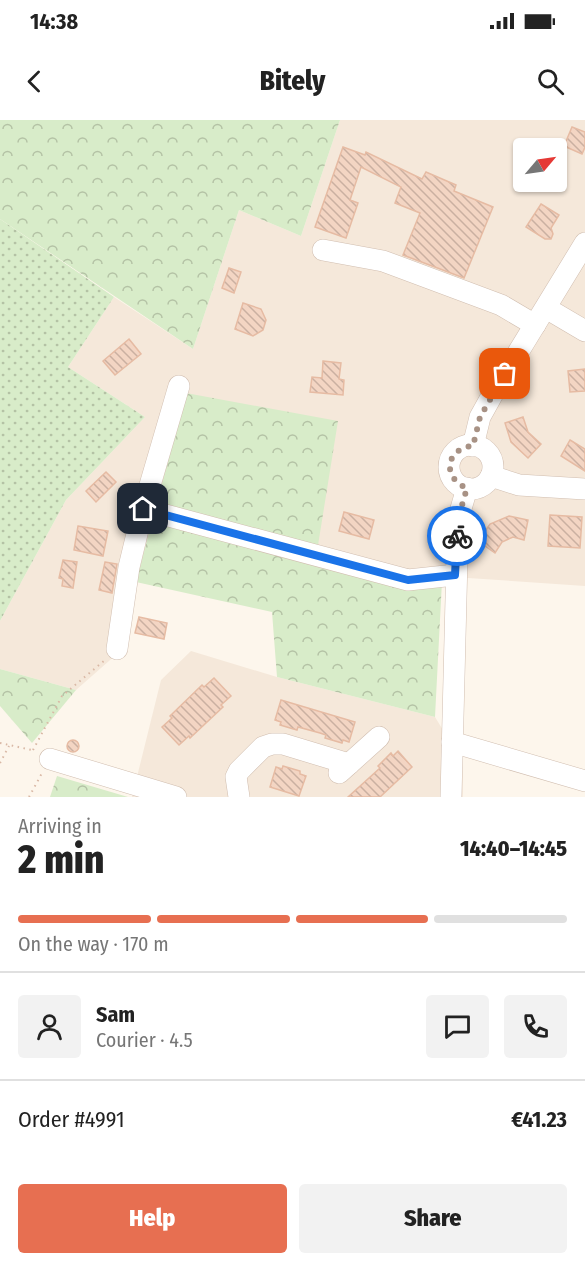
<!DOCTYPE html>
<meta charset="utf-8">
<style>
:root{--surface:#fff;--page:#f2f2f2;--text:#222;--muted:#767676;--line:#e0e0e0;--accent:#e76f51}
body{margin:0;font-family:"Fira Sans Condensed",sans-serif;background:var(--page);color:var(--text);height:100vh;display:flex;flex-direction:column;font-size:22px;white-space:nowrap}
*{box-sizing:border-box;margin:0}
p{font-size:20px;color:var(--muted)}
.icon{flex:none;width:33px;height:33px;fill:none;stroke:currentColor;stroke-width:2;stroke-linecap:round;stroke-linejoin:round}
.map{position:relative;height:677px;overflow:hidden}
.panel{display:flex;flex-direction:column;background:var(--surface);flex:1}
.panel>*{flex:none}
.needle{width:39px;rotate:61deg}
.controls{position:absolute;left:513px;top:18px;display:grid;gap:12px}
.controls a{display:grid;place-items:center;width:54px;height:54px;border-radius:6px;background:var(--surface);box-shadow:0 2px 4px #0004;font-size:30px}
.pin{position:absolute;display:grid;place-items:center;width:51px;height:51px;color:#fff;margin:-26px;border-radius:12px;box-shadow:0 3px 9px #0006}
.courier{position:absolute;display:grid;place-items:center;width:60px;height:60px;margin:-30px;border:4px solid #1a73e8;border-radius:50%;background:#fff;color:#222;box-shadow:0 2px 8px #0007}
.overview em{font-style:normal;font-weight:800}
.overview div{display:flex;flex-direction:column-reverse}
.overview{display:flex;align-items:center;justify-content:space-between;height:102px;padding:0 18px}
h1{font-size:39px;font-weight:800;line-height:45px}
.bar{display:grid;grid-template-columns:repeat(4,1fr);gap:9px 6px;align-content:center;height:72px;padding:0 18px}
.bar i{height:8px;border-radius:4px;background:var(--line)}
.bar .active{background:var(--accent)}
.bar p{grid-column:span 4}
.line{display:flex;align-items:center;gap:15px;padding:0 18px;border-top:2px solid var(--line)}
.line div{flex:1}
.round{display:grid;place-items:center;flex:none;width:63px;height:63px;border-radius:6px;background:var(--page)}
.primary-button{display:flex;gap:12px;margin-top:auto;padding:12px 18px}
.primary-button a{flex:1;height:69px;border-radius:6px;background:var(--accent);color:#fff;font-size:24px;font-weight:800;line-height:69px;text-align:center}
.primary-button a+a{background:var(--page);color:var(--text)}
.status{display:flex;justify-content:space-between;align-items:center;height:42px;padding:0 30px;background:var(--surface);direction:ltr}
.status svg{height:16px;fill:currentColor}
header{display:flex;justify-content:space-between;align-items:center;height:78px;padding:0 18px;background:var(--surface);font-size:27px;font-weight:800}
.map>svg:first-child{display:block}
.residential{fill:#f5e8da;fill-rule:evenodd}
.grass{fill:url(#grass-dots)}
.forest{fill:url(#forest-crowns)}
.building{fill:url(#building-back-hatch);stroke:#e6bba3;stroke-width:1.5}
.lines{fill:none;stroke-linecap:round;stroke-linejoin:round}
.minor-casing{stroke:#d1beb0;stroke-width:22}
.path{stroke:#d9b8a5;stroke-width:2;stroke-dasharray:1.5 4.5;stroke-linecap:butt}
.minor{stroke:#fff;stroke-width:21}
.done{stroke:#a89285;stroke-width:6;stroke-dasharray:0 10.8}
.route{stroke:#1a73e8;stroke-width:8}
</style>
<div class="status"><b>14:38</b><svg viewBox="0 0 49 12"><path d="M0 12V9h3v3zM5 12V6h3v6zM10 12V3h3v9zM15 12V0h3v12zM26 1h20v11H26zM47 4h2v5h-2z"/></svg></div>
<header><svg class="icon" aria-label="back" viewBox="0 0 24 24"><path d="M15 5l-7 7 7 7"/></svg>Bitely<svg class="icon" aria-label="search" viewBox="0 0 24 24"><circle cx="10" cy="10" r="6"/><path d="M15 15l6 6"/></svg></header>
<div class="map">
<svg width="585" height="677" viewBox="0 0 585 677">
<defs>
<pattern id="grass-dots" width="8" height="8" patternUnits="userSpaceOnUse" patternTransform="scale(1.5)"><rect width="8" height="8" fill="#d8ecc9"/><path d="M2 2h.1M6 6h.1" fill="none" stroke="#b4c2a5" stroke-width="1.8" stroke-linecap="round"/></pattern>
<pattern id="forest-crowns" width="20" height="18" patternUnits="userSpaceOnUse" patternTransform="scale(1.5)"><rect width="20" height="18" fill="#d8ecc9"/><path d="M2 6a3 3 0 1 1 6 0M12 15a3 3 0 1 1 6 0" fill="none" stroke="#b4c2a5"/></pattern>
<pattern id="building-back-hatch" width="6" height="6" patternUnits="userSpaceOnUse" patternTransform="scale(1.5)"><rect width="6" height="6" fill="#f3d5c3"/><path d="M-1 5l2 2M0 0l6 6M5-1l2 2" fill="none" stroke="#cab0a1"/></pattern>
</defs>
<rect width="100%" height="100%" fill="#fdf6ec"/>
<g class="residential">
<path d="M340,0H585V466L468,458L404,466L136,462L126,526L76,570L0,549V501L66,380L145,297L68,247L114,177L193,229L239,90L301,116ZM524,28H556V62H524Z"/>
<path d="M191,531L277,557L435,597L462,641L463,677H132L161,560Z"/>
</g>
<path class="grass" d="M0,99L114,177L68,247L145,297L66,380L0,501Z"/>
<g class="forest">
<path d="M0,0H340L301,116L239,90L193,229L0,99Z"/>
<path d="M186,273L338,301L315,444L442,461L435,597L277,557L272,492L136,462Z"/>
<path d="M0,549L76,570L32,623L0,586Z"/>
<path d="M57,656L128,677H50Z"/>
</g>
<g class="building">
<path d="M572,7L585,12V27L582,34L564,26Z"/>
<path d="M343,27L365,35L366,32L422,59L426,52L456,65L454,71L493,87L464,158L403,135L420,93L395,83L401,67L361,47L350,80L358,83L346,118L315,107Z"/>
<path d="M541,84L559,95L551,108L553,114L551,119H545L526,107Z"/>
<path d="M229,148L241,152L234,173L222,168Z"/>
<path d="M243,183L261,189L266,200L263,210L253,216L235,209Z"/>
<path d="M129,219L141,234L115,255L103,241Z"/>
<path d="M323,241L341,243L339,259L344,260L343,275L310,272L312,257L322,258Z"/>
<path d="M585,249V271L570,272L568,251Z"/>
<path d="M523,297L528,312L541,324L528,338L511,322L505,303Z"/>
<path d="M570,320L585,329V351L561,336Z"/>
<path d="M106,352L116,362L96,382L86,371Z"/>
<path d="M344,392L374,400L369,419L339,411Z"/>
<path d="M550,395L582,397L580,428L548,426Z"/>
<path d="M509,396L528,400L524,420L513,417L502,422L495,433L478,421L490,404Z"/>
<path d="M78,406L108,411L103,436L74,430Z"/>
<path d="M63,440L77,442L73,468L62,466L63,459L59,458Z"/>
<path d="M105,442L117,444L112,473L99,470Z"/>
<path d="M139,497L167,503L164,519L135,513Z"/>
<path d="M214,558L231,576L221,585L223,587L190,618L189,616L179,625L162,607L172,598L170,596L202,565L204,567Z"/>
<path d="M281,580L355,602L349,622L343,620L342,623L325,618L326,615L320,613L298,607L297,610L280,605L281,602L275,600Z"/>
<circle cx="73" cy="626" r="6"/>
<path d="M398,631L412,647L380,677H348L380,648L378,646L391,633L393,636Z"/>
<path d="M283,646L300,651V654L306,656L299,676L270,667L276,647L282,649Z"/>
</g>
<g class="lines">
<defs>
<g id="minor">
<path d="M323,130L383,141L501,185L535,205"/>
<path d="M546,188L585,211"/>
<circle cx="471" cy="347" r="22"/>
<path d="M473,326L480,297L495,270L585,123"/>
<path d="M491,356L519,365L585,369"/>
<path d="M143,389L408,460L455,455"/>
<path d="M117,529L129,447L143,389L179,266"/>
<path d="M452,622L585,661"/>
<path d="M50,639L176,677"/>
<path d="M339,653L379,617"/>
<path d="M239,677L236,657L239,651L263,627L272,624H283L349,644"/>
<path d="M451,677L458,399L467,368"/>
</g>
</defs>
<use href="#minor" class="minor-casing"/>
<g class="path">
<path d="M0,623L32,630"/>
<path d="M33,630L62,576L105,540"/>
<path d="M0,643L9,626"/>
<path d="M29,677L42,653"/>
</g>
<use href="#minor" class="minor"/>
</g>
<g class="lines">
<path class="done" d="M457,416L458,399L467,368C441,358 446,328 473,326L480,297L505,254"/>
<path class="route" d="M143,389L408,460L455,455L457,416"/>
</g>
</svg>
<div class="controls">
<a><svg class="needle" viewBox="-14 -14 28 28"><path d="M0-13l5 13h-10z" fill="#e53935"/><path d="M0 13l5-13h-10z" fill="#767676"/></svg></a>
</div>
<div class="pin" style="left:505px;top:254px;background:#ea580c"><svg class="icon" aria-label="bag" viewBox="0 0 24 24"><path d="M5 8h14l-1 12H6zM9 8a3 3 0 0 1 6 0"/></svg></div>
<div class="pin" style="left:143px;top:389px;background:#1f2937"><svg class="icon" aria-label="home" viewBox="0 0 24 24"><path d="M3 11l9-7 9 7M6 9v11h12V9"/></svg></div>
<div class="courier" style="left:457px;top:416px"><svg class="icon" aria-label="bike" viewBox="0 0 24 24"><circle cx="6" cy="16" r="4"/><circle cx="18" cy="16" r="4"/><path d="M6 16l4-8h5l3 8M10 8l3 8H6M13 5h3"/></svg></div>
</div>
<section class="panel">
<div class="overview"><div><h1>2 min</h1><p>Arriving in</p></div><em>14:40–14:45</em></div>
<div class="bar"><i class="active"></i><i class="active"></i><i class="active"></i><i></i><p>On the way · 170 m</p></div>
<div class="line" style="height:108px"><a class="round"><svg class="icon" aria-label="person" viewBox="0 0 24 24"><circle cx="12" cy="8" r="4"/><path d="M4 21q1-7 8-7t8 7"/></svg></a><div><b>Sam</b><p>Courier · 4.5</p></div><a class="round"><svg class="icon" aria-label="chat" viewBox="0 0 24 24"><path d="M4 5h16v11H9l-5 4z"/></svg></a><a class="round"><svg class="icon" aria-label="phone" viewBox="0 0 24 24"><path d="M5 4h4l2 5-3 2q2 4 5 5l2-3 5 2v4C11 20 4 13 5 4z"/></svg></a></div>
<div class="line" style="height:78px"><div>Order #4991</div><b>€41.23</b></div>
<div class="primary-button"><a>Help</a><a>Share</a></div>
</section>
